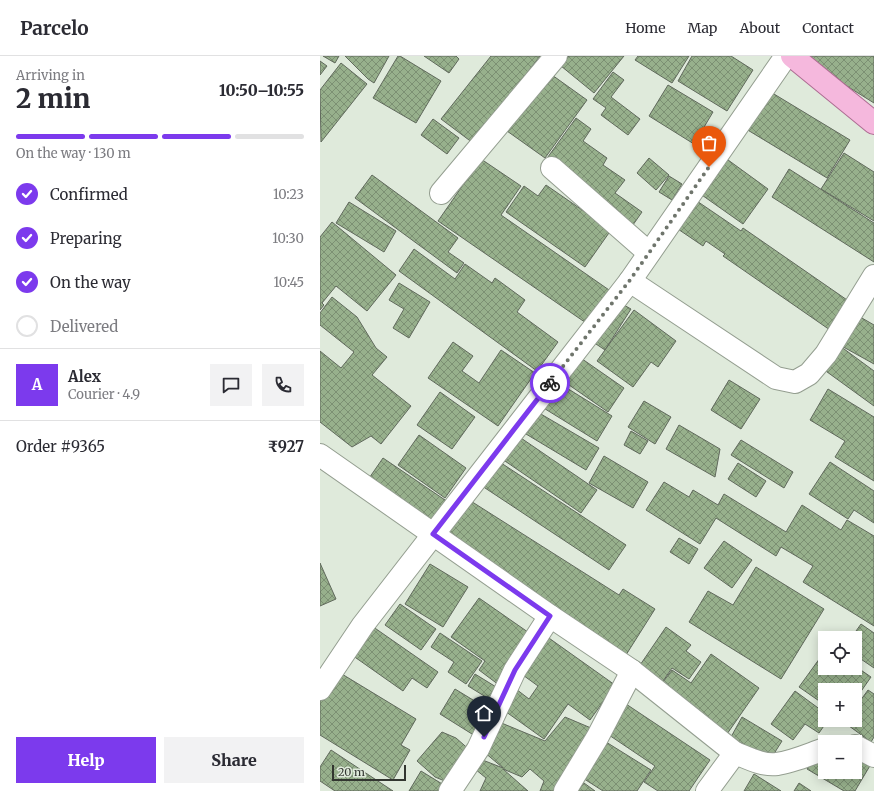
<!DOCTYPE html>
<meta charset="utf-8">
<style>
:root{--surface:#fff;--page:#f2f2f3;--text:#2b2b33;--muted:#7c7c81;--line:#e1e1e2;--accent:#7c3aed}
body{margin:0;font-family:Merriweather,serif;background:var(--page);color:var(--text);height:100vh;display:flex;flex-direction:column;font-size:15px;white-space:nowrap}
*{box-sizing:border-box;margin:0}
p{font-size:13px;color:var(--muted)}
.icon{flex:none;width:22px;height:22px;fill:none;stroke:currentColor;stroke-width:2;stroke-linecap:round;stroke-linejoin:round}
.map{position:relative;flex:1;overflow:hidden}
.sheet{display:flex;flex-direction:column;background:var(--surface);width:320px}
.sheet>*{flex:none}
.fabs{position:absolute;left:498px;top:575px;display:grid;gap:8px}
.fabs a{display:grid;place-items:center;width:44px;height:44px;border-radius:0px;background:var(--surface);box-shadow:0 2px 10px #0003;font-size:20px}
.scale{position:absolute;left:12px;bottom:10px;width:74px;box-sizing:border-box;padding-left:4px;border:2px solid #323630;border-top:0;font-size:11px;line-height:14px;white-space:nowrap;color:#323630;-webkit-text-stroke:3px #dfeadb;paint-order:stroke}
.pin{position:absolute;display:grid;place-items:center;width:34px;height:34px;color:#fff;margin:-41px -17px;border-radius:50% 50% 50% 0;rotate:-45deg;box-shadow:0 0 4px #0007}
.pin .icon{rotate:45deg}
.courier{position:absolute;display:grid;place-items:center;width:40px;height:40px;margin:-20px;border:3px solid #7c3aed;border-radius:50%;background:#fff;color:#222;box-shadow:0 1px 5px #0007}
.summary em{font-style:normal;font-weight:800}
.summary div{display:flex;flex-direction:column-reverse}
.summary{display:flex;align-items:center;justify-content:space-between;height:68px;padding:0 16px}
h1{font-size:26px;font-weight:800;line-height:30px}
.bar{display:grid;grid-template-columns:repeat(4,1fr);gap:6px 4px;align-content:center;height:48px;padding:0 16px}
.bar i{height:5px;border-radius:3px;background:var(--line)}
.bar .current{background:var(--accent)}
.bar p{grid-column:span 4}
.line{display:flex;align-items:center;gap:10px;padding:0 16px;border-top:1px solid var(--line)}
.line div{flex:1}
.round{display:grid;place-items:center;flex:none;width:42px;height:42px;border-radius:0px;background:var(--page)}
ol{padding:0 16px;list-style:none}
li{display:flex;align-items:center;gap:12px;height:44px}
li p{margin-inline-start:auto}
li .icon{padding:4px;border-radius:50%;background:var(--accent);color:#fff;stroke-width:4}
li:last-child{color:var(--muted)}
li i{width:22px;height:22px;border:2px solid var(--line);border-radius:50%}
.cta{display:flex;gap:8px;margin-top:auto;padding:8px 16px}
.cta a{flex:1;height:46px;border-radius:0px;background:var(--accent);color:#fff;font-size:16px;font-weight:800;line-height:46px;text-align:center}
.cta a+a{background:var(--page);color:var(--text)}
header{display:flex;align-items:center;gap:24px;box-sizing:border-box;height:56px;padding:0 20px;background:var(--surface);border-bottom:1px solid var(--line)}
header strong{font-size:19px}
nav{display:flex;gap:22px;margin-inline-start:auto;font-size:14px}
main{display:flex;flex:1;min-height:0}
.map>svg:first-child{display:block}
.building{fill:url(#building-cross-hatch);stroke:#60695c}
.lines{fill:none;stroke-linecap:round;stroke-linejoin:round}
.minor-casing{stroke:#949e90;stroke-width:24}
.major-casing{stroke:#ad6c92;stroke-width:24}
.minor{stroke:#fff;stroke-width:22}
.major{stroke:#f5b8dd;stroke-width:22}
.done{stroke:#6f756c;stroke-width:4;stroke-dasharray:0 7.2}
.route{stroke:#7c3aed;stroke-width:5}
</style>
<header>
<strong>Parcelo</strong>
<nav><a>Home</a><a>Map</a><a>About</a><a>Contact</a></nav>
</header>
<main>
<section class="sheet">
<div class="summary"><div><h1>2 min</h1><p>Arriving in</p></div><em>10:50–10:55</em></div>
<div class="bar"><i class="current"></i><i class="current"></i><i class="current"></i><i></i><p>On the way · 130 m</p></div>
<ol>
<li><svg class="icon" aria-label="check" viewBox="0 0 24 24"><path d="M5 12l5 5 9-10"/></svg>Confirmed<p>10:23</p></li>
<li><svg class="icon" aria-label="check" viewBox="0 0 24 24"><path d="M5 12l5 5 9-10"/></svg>Preparing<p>10:30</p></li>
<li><svg class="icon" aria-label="check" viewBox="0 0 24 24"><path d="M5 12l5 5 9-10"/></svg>On the way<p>10:45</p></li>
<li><i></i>Delivered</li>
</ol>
<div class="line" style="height:72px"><b class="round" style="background:var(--accent);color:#fff">A</b><div><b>Alex</b><p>Courier · 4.9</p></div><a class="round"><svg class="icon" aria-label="chat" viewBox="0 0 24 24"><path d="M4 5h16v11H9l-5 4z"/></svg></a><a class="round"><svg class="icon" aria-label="phone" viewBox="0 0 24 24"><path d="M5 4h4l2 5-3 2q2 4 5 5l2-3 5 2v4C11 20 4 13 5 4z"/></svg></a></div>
<div class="line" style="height:52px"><div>Order #9365</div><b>₹927</b></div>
<div class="cta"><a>Help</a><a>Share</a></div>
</section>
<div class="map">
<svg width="554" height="735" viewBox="0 0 554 735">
<defs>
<pattern id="building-cross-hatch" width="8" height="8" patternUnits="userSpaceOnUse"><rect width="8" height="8" fill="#97b08c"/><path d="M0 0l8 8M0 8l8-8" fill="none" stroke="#7c9073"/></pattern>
</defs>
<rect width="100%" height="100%" fill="#dfeadb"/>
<g class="building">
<path d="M3,0H19L15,7Z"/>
<path d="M25,0H69L54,27L48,23Z"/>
<path d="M78,0H80L121,25L96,67L53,42Z"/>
<path d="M104,0H136L139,3L129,17Z"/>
<path d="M171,0H220L153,87L121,63Z"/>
<path d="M249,0H304L274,37L241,10Z"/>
<path d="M318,0H369L352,27L315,4Z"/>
<path d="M372,0H411L433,14L407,55L358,25Z"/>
<path d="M483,0H554V47L482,2Z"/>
<path d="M0,5L7,10L0,19Z"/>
<path d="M21,7L47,28L1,86L0,34Z"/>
<path d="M293,16L304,24L291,41L320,63L308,79L281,59L286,52L273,43Z"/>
<path d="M232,19L267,44L225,102L187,75L203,52L206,54Z"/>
<path d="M348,29L393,56L374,88L329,60Z"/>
<path d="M449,35L530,84L507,122L426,73Z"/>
<path d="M256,62L271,73L263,85L287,102L283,109L305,124L295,137L322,156L308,176L225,105Z"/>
<path d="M113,63L139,82L127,98L101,79Z"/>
<path d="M524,97L554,116V165L501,133Z"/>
<path d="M404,101L448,133L423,168L379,137Z"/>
<path d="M329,102L349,119L336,134L317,117Z"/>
<path d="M161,103L201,130L181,159L292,236L269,269L118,165Z"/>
<path d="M469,113L554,167V206L452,141Z"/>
<path d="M52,119L138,182L128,196L144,207L137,217L35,142Z"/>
<path d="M349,120L362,128L352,144L339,136Z"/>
<path d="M226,129L291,174L265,211L186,156L204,130L218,140Z"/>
<path d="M368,139L421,175L423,172L530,246L510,274L403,200L405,198L386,185L383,190L349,167Z"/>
<path d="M29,146L76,175L64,196L16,167Z"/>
<path d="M12,166L76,219L47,255L16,230L2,247L4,249L0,254V181Z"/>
<path d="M94,193L135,223L145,208L172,227L175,222L205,244L197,256L238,286L217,315L79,215Z"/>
<path d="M79,227L110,246L89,282L73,272L84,253L69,244Z"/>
<path d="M12,241L37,261L56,292L67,301L52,319L91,350L61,388L51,380L32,391L0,366V295L21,312L34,296L0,269V257Z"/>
<path d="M295,244L311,253L285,294L270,284Z"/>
<path d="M314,254L356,285L338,311L331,306L313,331L277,305Z"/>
<path d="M535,258L554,269V308L518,288Z"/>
<path d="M133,286L153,300L142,315L159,327L181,294L215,317L178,370L108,322Z"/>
<path d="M520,290L554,315V350L503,313Z"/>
<path d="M255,298L304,332L288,356L239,322Z"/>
<path d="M409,324L440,343L421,373L391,354Z"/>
<path d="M237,326L292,360L277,385L222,351Z"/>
<path d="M508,333L554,361V425L515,401L525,385L490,364Z"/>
<path d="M120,336L155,361L132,393L97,369Z"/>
<path d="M324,345L351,361L335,388L308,371Z"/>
<path d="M214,354L279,392L266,414L201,375Z"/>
<path d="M359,369L400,393L395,421L346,393Z"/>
<path d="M311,375L328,385L320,398L304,389Z"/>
<path d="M99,379L146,412L125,442L78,409Z"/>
<path d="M198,380L277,434L261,457L182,403Z"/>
<path d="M421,384L473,416L464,432L411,399Z"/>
<path d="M284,400L328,426L313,452L269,427Z"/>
<path d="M63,402L128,446L111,472L45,428Z"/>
<path d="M175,403L306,489L289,514L159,428Z"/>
<path d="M510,406L554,435V467L534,454L528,463L489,438Z"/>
<path d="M418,407L446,425L436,441L408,423Z"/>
<path d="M344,426L369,441L373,434L398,449L404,438L466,476L482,449L521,474L527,464L554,480V570L483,526L493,510L461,491L456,500L396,462L380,488L326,454Z"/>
<path d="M146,442L299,539L303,533L335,553L299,610L119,484Z"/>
<path d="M359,482L378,493L369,508L350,496Z"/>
<path d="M404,485L432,504L412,532L384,512Z"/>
<path d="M0,507L16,543L0,550Z"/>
<path d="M110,508L148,531L123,571L85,548Z"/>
<path d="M436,511L504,553L461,623L369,566L388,535L413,549Z"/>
<path d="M159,542L215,581L219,575L295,629L270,664L248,648L224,683L182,653L196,633L209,643L218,630L196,614L183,632L159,614L165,605L131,581Z"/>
<path d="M80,548L116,573L101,594L65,569Z"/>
<path d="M49,568L118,616L107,632L92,622L83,635L29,597Z"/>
<path d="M541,568L554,577V612L535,599V582H531Z"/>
<path d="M346,571L371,589L366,595L381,606L369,623L352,612L341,628L318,612Z"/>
<path d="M120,577L162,605L146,628L128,616L134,606L111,591Z"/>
<path d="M505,595V612H535V610L551,621L535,644V634H505V649L479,631Z"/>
<path d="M391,598L439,632L407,678L340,630L352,614L371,627Z"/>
<path d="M12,612L96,663L81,689L90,694L73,724L0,679V632Z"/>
<path d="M155,618L181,634L174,646L148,630Z"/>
<path d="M135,633L176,658L160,683L120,658Z"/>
<path d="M548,634L554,638V681L551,686L525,667L527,664H535V652Z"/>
<path d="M475,635L505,657V664H508L499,677L485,668L473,684L451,668Z"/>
<path d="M300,644L390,704L369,735H338L324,726L335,710L280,673Z"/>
<path d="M245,661L271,672L246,735H220L224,725L210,713L202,721L183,713L208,735H160L166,722L155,713L144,733L115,721L97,705L122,676L136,682L160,703L183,712L164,696L179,666L225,685Z"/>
<path d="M422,661L462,685L450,704L411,681Z"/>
<path d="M506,681L515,686H505V716H535V698L551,708L535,735H524L487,713Z"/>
<path d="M286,686L331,714L317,735H283L255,717Z"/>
<path d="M11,694L73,735H15L0,725V711Z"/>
<path d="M101,715L132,734L131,735H89Z"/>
<path d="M434,718L461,735H424Z"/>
<path d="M264,727L275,735H258Z"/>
<path d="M479,727L491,735H474Z"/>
</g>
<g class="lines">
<defs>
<g id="minor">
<path d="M232,112L329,197"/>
<path d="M121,137L236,0"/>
<path d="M310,225L456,322L475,326L489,318L506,298L554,220"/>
<path d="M0,399L230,560L312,615L415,697"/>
<path d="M0,633L43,569L310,225L466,0"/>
<path d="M535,690L554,700"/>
<path d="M130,735L158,693L195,614L230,560"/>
<path d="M245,735L277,682L312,615"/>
<path d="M387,735L415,697C428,702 443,710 457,708C473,706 490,698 505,693"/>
</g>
<path id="major" d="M472,0L554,67"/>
</defs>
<use href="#minor" class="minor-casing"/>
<use href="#major" class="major-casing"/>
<use href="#minor" class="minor"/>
<use href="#major" class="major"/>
</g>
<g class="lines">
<path class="done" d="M230,327L310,224L389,111"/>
<path class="route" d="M164,681L195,614L230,560L113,478L230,327"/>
</g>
</svg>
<div class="fabs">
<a><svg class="icon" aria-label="locate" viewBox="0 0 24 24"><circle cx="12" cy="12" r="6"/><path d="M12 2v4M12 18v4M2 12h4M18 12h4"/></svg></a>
<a>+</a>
<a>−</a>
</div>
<div class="scale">20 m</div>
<div class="pin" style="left:389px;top:111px;background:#ea580c"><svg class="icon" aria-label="bag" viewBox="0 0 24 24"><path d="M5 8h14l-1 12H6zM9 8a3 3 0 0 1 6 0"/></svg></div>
<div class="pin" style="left:164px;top:681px;background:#1f2937"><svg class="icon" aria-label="home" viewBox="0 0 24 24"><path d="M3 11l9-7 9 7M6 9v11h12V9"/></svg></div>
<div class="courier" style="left:230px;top:327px"><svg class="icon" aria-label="bike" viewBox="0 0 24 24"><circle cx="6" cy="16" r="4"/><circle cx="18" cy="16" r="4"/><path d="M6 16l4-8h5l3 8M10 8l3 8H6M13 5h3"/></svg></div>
</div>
</main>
